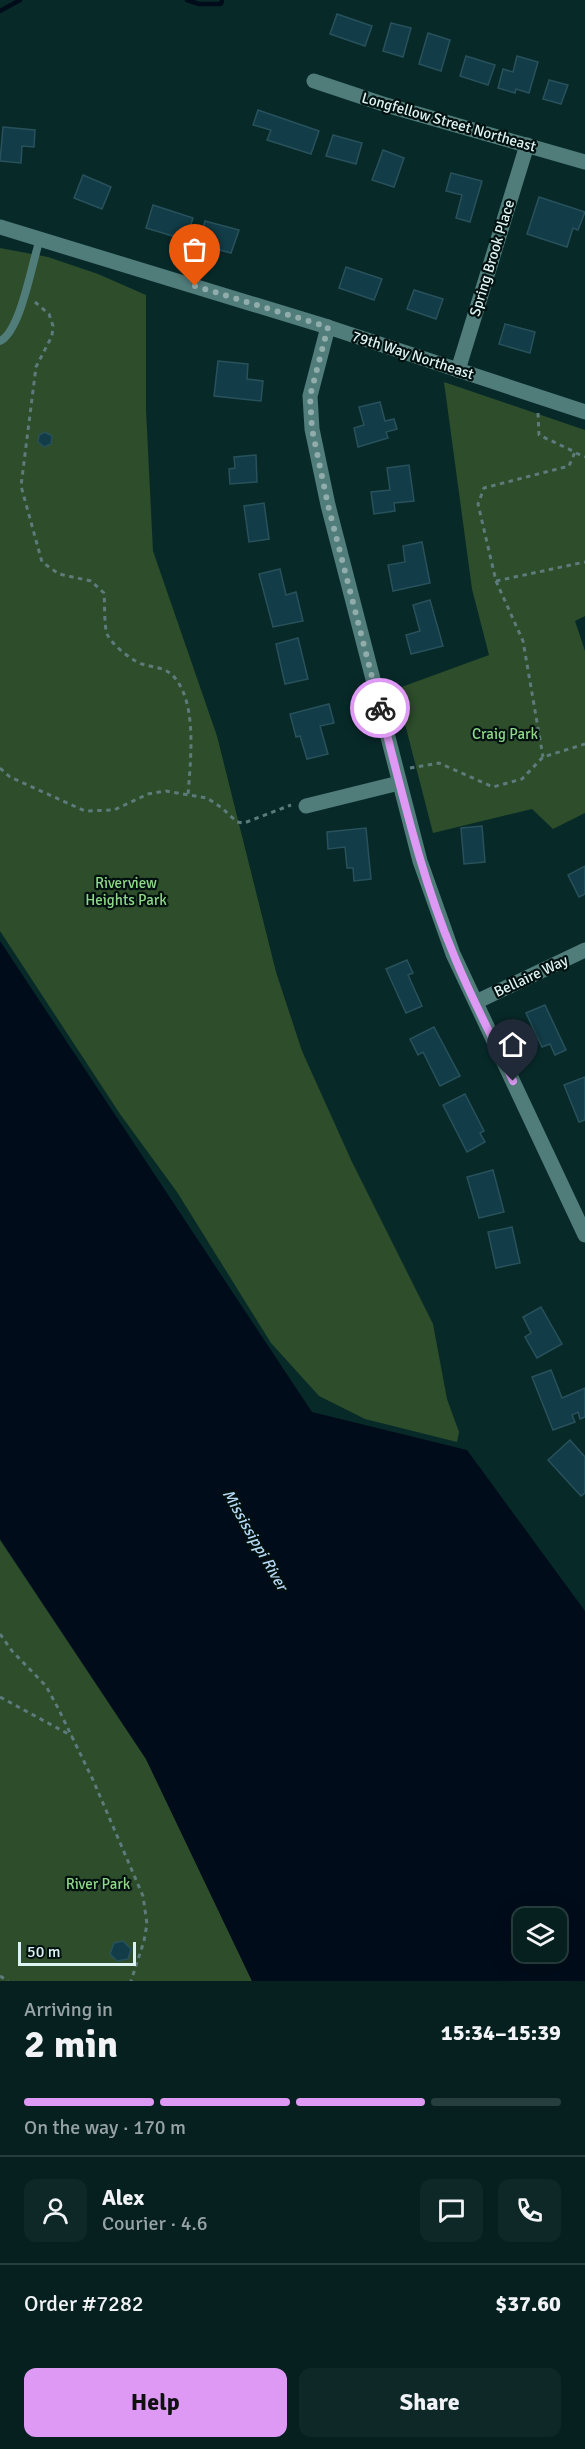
<!DOCTYPE html>
<meta charset="utf-8">
<style>
:root{--surface:#05201f;--page:#0e2828;--text:#f1f3f6;--muted:#97a3a4;--line:#263e3d;--accent:#dd99f3}
body{margin:0;font-family:Signika,sans-serif;background:var(--page);color:var(--text);height:100vh;display:flex;flex-direction:column;font-size:22px;white-space:nowrap}
*{box-sizing:border-box;margin:0}
p{font-size:20px;color:var(--muted)}
.icon{flex:none;width:33px;height:33px;fill:none;stroke:currentColor;stroke-width:2;stroke-linecap:round;stroke-linejoin:round}
.map{position:relative;height:1981px;overflow:hidden}
.panel{display:flex;flex-direction:column;background:var(--surface);flex:1}
.panel>*{flex:none}
.buttons{position:absolute;left:513px;top:1908px;display:grid;gap:12px}
.buttons a{display:grid;place-items:center;width:54px;height:54px;border-radius:12px;background:var(--surface);box-shadow:0 6px 24px #0002,0 0 0 2px var(--line);font-size:30px}
.scale{position:absolute;left:18px;bottom:15px;width:118px;box-sizing:border-box;padding-left:6px;border:3px solid #dcf3f1;border-top:0;font-size:16px;line-height:21px;white-space:nowrap;color:#dcf3f1;-webkit-text-stroke:4px #011110;paint-order:stroke}
.pin{position:absolute;display:grid;place-items:center;width:51px;height:51px;color:#fff;margin:-62px -26px;border-radius:50% 50% 50% 0;rotate:-45deg;box-shadow:0 0 6px #0007}
.pin .icon{rotate:45deg}
.courier{position:absolute;display:grid;place-items:center;width:60px;height:60px;margin:-30px;border:4px solid #dd99f3;border-radius:50%;background:#fff;color:#222;box-shadow:0 2px 8px #0007}
.summary em{font-style:normal;font-weight:800}
.summary div{display:flex;flex-direction:column-reverse}
.summary{display:flex;align-items:center;justify-content:space-between;height:102px;padding:0 24px}
h1{font-size:39px;font-weight:800;line-height:45px}
.bar{display:grid;grid-template-columns:repeat(4,1fr);gap:9px 6px;align-content:center;height:72px;padding:0 24px}
.bar i{height:8px;border-radius:4px;background:var(--line)}
.bar .current{background:var(--accent)}
.bar p{grid-column:span 4}
.line{display:flex;align-items:center;gap:15px;padding:0 24px;border-top:2px solid var(--line)}
.line div{flex:1}
.round{display:grid;place-items:center;flex:none;width:63px;height:63px;border-radius:12px;background:var(--page)}
.cta{display:flex;gap:12px;margin-top:auto;padding:12px 24px}
.cta a{flex:1;height:69px;border-radius:12px;background:var(--accent);color:#111;font-size:24px;font-weight:800;line-height:69px;text-align:center}
.cta a+a{background:var(--page);color:var(--text)}
.map>svg:first-child{display:block}
.green{fill:#2d4d2b}
.water{fill:#000c1a;fill-rule:evenodd}
.lines{fill:none;stroke-linecap:round;stroke-linejoin:round}
.stream{stroke:#000c1a;stroke-width:4.5}
.building{fill:#123c47;stroke:#28515c;stroke-width:1.5}
.path{stroke:#5d7b7a;stroke-width:3;stroke-dasharray:4.5 4.5;stroke-linecap:butt}
.service{stroke:#507c7a;stroke-width:8}
.minor{stroke:#507c7a;stroke-width:15}
.done{stroke:#91adab;stroke-width:6;stroke-dasharray:0 10.8}
.route{stroke:#dd99f3;stroke-width:8}
.labels{text-anchor:middle;dominant-baseline:central;stroke-width:4.5;stroke-linejoin:round;paint-order:stroke}
.street-label{font-size:15px;fill:#dcf3f1;stroke:#011110}
.park-label{font-size:15px;fill:#8ed888;stroke:#011110}
.water-label{font-size:16px;font-style:italic;fill:#b5d8f4;stroke:#011110}
</style>
<div class="map">
<svg width="585" height="1981" viewBox="0 0 585 1981">
<rect width="100%" height="100%" fill="#072a29"/>
<g class="green">
<path d="M0,248L48,257L98,274L146,295V410L153,551L217,736L276,972L302,1051L352,1162L433,1324L447,1399L459,1432L457,1442L365,1419L319,1396L271,1343L177,1192L120,1114L0,931Z"/>
<path d="M444,382L585,430V616L575,621L585,651V813L553,829L532,809L433,833L396,689L489,655L472,589Z"/>
<path d="M0,1540L146,1759L252,1981H0Z"/>
</g>
<path class="water" d="M0,941L312,1412L467,1450L585,1611V1981H252L146,1759L0,1539ZM524,1918H556V1952H524Z"/>
<g class="lines">
<g class="stream">
<path d="M187,0L199,4H221L222,0"/>
<path d="M0,11L20,0"/>
</g>
</g>
<g class="building">
<path d="M337,14L372,26L365,46L330,34Z"/>
<path d="M391,23L411,28L403,57L383,51Z"/>
<path d="M428,33L450,40L441,71L419,64Z"/>
<path d="M466,56L495,65L488,85L460,76Z"/>
<path d="M517,56L538,62L529,93L516,89L515,93L498,88L503,69L513,72Z"/>
<path d="M549,80L568,85L561,104L543,99Z"/>
<path d="M258,110L319,131L311,154L267,140L271,130L253,125Z"/>
<path d="M3,127L35,130L34,147L22,146L21,163L0,161Z"/>
<path d="M333,135L362,143L356,164L326,156Z"/>
<path d="M383,150L404,158L394,187L372,180Z"/>
<path d="M451,173L482,181L470,222L456,218L462,195L446,191Z"/>
<path d="M83,175L111,187L102,209L74,198Z"/>
<path d="M539,197L585,212L578,230L573,228L567,247L527,234Z"/>
<path d="M153,205L193,218L186,240L146,228Z"/>
<path d="M205,221L239,230L231,253L198,244Z"/>
<path d="M346,267L382,279L374,300L339,288Z"/>
<path d="M414,290L443,299L436,319L407,309Z"/>
<path d="M505,324L535,332L530,353L499,344Z"/>
<path d="M218,361L248,364L247,379L263,381L261,401L214,396Z"/>
<path d="M380,402L385,421L394,419L397,429L386,432L388,438L358,447L354,428L364,425L359,407Z"/>
<path d="M45,432L52,436L51,444L44,447L38,442L39,435Z"/>
<path d="M256,455L257,482L230,484L229,469L235,468L234,457Z"/>
<path d="M409,465L414,501L394,503L395,511L374,514L371,492L390,490L387,468Z"/>
<path d="M264,503L269,539L249,542L244,506Z"/>
<path d="M422,542L430,583L393,591L388,565L405,562L403,546Z"/>
<path d="M280,569L286,595L296,592L303,621L273,627L259,574Z"/>
<path d="M430,600L443,646L411,654L406,635L420,631L413,605Z"/>
<path d="M298,638L308,679L285,684L276,644Z"/>
<path d="M329,704L334,723L320,726L328,754L307,759L300,736L296,737L290,714Z"/>
<path d="M482,826L485,862L464,864L461,828Z"/>
<path d="M366,828L371,879L354,881L353,868H347L345,847L328,849L327,832Z"/>
<path d="M585,866V894L579,897L568,875Z"/>
<path d="M407,960L413,973L408,975L422,1006L406,1013L386,969Z"/>
<path d="M545,1005L566,1050L555,1055L550,1044L542,1047L526,1013Z"/>
<path d="M434,1027L460,1076L440,1086L423,1052L418,1055L410,1039Z"/>
<path d="M585,1077V1120L579,1122L564,1085Z"/>
<path d="M465,1094L484,1131L480,1133L485,1142L467,1152L443,1105Z"/>
<path d="M493,1170L504,1212L479,1218L467,1177Z"/>
<path d="M512,1227L520,1263L496,1268L488,1232Z"/>
<path d="M541,1307L562,1344L537,1358L525,1337L531,1333L523,1317Z"/>
<path d="M551,1370L562,1398L585,1388V1417L580,1419L578,1412L572,1415L575,1422L553,1430L532,1377Z"/>
<path d="M570,1440L585,1457V1493L581,1496L548,1460Z"/>
<path d="M123,1941L131,1949L128,1959L117,1961L110,1954L114,1943Z"/>
</g>
<g class="lines">
<g class="path">
<path d="M35,302L49,314L53,326L52,336L36,367L21,486L42,562L59,574L91,581L104,593C105,604 104,625 107,634C112,645 131,660 142,664C155,668 166,667 175,678C198,706 190,763 188,796"/>
<path d="M538,413L539,435L575,452L569,466L484,488L478,504L496,581L523,641L543,757"/>
<path d="M576,453L585,457"/>
<path d="M496,581L585,562"/>
<path d="M0,768L10,777L85,811L114,810L148,794L166,791L207,798L222,808L237,822L244,823L291,805"/>
<path d="M410,768L439,763L493,787L522,779L543,757L585,744"/>
<path d="M0,1634L12,1651L46,1686L58,1708L93,1780L143,1896L147,1924L144,1941L131,1981"/>
<path d="M0,1697L72,1736"/>
<path d="M0,1976L8,1981"/>
</g>
<path class="service" d="M0,341C21,331 32,262 40,239"/>
<g class="minor">
<path d="M314,81L386,105L585,162"/>
<path d="M0,227L328,327L585,412"/>
<path d="M328,327L310,396L312,429L328,505L420,861L453,954L585,1235"/>
<path d="M458,370L527,145"/>
<path d="M306,806L399,783"/>
<path d="M476,1002L585,950"/>
</g>
</g>
<g class="lines">
<path class="done" d="M195,286L328,327L310,396L312,429L328,505L380,708"/>
<path class="route" d="M380,708C402,791 420,874 453,953C470,996 493,1038 513,1081"/>
</g>
<g class="labels">
<g class="street-label">
<text transform="translate(449 122) rotate(16)">Longfellow Street Northeast</text>
<text transform="translate(492 258) rotate(-73)">Spring Brook Place</text>
<text transform="translate(413 355) rotate(18)">79th Way Northeast</text>
<text transform="translate(531 976) rotate(-25)">Bellaire Way</text>
</g>
<g class="park-label">
<text x="505" y="734">Craig Park</text>
<text x="126" y="883">Riverview<tspan x="126" dy="17">Heights Park</tspan></text>
<text x="98" y="1884">River Park</text>
</g>
<g class="water-label">
<text transform="translate(255 1540) rotate(60)">Mississippi River</text>
</g>
</g>
</svg>
<div class="buttons">
<a><svg class="icon" aria-label="layers" viewBox="0 0 24 24"><path d="M12 4l9 5-9 5-9-5zM3 14l9 5 9-5"/></svg></a>
</div>
<div class="scale">50 m</div>
<div class="pin" style="left:195px;top:286px;background:#ea580c"><svg class="icon" aria-label="bag" viewBox="0 0 24 24"><path d="M5 8h14l-1 12H6zM9 8a3 3 0 0 1 6 0"/></svg></div>
<div class="pin" style="left:513px;top:1081px;background:#1f2937"><svg class="icon" aria-label="home" viewBox="0 0 24 24"><path d="M3 11l9-7 9 7M6 9v11h12V9"/></svg></div>
<div class="courier" style="left:380px;top:708px"><svg class="icon" aria-label="bike" viewBox="0 0 24 24"><circle cx="6" cy="16" r="4"/><circle cx="18" cy="16" r="4"/><path d="M6 16l4-8h5l3 8M10 8l3 8H6M13 5h3"/></svg></div>
</div>
<section class="panel">
<div class="summary"><div><h1>2 min</h1><p>Arriving in</p></div><em>15:34–15:39</em></div>
<div class="bar"><i class="current"></i><i class="current"></i><i class="current"></i><i></i><p>On the way · 170 m</p></div>
<div class="line" style="height:108px"><a class="round"><svg class="icon" aria-label="person" viewBox="0 0 24 24"><circle cx="12" cy="8" r="4"/><path d="M4 21q1-7 8-7t8 7"/></svg></a><div><b>Alex</b><p>Courier · 4.6</p></div><a class="round"><svg class="icon" aria-label="chat" viewBox="0 0 24 24"><path d="M4 5h16v11H9l-5 4z"/></svg></a><a class="round"><svg class="icon" aria-label="phone" viewBox="0 0 24 24"><path d="M5 4h4l2 5-3 2q2 4 5 5l2-3 5 2v4C11 20 4 13 5 4z"/></svg></a></div>
<div class="line" style="height:78px"><div>Order #7282</div><b>$37.60</b></div>
<div class="cta"><a>Help</a><a>Share</a></div>
</section>
